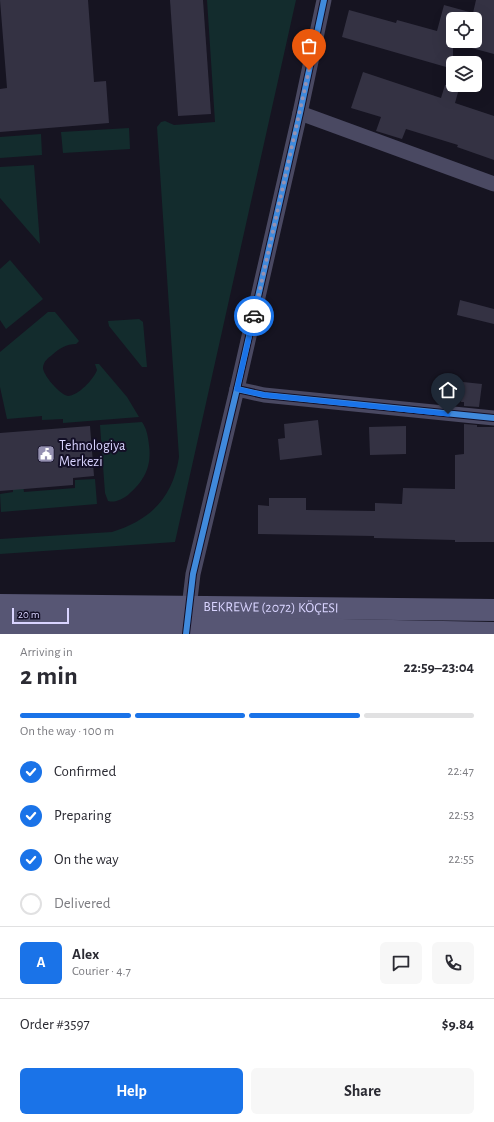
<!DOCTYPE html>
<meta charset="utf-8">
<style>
:root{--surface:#fff;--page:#f7f7f7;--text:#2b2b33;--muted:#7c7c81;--line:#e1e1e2;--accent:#1a73e8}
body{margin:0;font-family:"Alegreya Sans",sans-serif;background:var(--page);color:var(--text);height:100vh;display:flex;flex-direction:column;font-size:15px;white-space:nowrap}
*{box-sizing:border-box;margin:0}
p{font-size:13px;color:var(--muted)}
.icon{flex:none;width:22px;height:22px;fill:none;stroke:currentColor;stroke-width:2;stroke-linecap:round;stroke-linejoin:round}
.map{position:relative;height:634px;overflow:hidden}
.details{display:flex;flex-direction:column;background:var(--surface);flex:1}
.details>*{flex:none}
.buttons{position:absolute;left:446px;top:12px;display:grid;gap:8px}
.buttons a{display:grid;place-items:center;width:36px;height:36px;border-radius:6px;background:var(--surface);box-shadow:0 4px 16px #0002;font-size:20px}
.scale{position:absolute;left:12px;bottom:10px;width:57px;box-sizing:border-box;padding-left:4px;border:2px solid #d9d4ff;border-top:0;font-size:11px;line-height:14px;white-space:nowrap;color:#d9d4ff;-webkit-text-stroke:3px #130f26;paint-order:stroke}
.pin{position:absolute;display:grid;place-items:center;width:34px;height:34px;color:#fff;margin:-41px -17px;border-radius:50% 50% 50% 0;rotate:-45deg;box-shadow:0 0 4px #0007}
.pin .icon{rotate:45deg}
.courier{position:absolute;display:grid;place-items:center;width:40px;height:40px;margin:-20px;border:3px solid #1a73e8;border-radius:50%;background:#fff;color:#222;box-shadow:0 1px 5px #0007}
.overview em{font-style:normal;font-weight:700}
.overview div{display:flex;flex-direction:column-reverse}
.overview{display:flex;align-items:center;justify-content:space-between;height:68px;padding:0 20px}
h1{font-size:26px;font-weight:700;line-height:30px}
.bar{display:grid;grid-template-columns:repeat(4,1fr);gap:6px 4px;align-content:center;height:48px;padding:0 20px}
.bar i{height:5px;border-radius:3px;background:var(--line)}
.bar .selected{background:var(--accent)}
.bar p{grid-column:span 4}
.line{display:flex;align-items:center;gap:10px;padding:0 20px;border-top:1px solid var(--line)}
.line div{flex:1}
.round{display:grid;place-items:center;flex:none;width:42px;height:42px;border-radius:6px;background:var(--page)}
ol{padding:0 20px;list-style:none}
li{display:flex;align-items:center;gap:12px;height:44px}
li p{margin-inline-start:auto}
li .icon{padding:4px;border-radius:50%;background:var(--accent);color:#fff;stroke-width:4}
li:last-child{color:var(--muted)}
li i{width:22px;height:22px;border:2px solid var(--line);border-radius:50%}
.primary-button{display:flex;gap:8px;margin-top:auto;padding:8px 20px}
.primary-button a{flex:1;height:46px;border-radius:6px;background:var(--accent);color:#fff;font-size:16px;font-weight:700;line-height:46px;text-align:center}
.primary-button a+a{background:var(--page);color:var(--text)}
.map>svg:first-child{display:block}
.green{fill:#132c2d}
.building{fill:#343243;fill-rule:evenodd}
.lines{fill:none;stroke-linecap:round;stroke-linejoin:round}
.street{stroke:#4a4962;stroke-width:15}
.secondary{stroke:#575674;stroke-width:22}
.cycleway-casing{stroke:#130f26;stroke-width:8}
.cycleway{stroke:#408adc;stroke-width:6}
.done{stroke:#9591b1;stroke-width:4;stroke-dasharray:0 7.2}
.route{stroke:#1a73e8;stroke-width:5}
.labels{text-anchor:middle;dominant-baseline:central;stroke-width:4;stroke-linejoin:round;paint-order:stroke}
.poi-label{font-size:14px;fill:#d9d4ff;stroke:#130f26;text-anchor:start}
.street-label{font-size:14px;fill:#d9d4ff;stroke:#130f26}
</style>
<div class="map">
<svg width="494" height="634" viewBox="0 0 494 634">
<rect width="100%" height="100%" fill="#161421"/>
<g class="green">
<path d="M207,0H296L175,542L0,554V539L112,532C151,520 173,497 179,457L157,127L161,122L165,121L174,125L215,122Z"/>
<path d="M129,128L130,149L63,153L61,132Z"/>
<path d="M41,134L42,155L0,158V137Z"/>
<path d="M34,165L40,244L0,198V167Z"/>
<path d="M10,260L43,299L6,329L0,320V269Z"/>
<path d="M48,312H55L79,341L76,344C66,344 60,348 52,355C48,358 44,361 43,367C42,374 60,395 68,396C78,396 94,379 97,370L95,364H99L127,397L139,417L63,423V419L42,420V416L7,419L0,387V352Z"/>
<path d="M139,319L143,322L147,367H142L109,326L108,321Z"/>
<path d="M142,422C147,429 148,437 149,445C152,467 144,481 128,495C122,499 116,503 108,501L105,493L100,425Z"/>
<path d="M95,479L97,504L1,512L0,494L13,492V485H23L24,492L75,488V480Z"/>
</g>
<g class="building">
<path d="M0,0H88L94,82L106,81L109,123L0,132V89L7,88Z"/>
<path d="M170,0H203L211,114L178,116Z"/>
<path d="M476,0H494V54L453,43V69L342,37L349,10L396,23L397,20L437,31L444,5L473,13ZM453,19H475V41H453Z"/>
<path d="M363,72L441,98L445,85H460L455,103L494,116V160L457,147L458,145L406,129L402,139L376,131L381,117L351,108Z"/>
<path d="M460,300L494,309V324L457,315Z"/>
<path d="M463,382L482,384L479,407L464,406V402H461Z"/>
<path d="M318,420L322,455L280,460L278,439L285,438L284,424Z"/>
<path d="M464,424L477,425V427H494V542H455V540L374,538V536L258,534V505L269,506V498H306V510L375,511V503L402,504L403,488L455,489V455L464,454Z"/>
<path d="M90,426L94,476L73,478V485L0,491V433Z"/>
<path d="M406,426V454L370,455L369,427Z"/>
</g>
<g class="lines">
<g class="street">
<path d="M300,113L494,184"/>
<path d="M237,389L264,395L494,418"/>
<path d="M188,616L193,574L237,389L300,113L324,0"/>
</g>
<g class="secondary">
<path id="s1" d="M0,605L494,610"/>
<path d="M0,627H187L494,633"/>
</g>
<defs>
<g id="cycleway">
<path d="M237,389L264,395L494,418"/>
<path d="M186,634L193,574L237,389L300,113L324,0"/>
</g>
</defs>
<use href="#cycleway" class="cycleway-casing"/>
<use href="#cycleway" class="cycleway"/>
</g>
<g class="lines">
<path class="done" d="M254,316L309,70"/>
<path class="route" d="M254,316L237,389L264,395L448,414"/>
</g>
<defs>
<symbol id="civic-square" viewBox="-11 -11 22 22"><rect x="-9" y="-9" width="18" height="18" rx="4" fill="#9591b1" stroke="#130f26"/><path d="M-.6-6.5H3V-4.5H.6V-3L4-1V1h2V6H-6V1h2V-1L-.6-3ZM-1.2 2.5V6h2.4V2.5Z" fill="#fff"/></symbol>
</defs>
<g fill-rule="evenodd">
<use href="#civic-square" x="36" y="444" width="20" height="20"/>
</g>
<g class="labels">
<g class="poi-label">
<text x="59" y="446">Tehnologiya<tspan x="59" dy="16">Merkezi</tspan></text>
</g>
<g class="street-label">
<text stroke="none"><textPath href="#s1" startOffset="271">BEKREWE (2072) KÖÇESI</textPath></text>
</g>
</g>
</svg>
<div class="buttons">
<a><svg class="icon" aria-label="locate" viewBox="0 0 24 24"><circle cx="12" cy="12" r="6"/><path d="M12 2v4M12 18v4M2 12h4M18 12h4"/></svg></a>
<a><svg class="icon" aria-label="layers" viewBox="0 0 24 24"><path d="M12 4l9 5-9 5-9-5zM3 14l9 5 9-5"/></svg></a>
</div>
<div class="scale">20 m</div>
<div class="pin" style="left:309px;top:70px;background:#ea580c"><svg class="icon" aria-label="bag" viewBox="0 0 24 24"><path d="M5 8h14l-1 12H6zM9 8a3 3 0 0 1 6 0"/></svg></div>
<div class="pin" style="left:448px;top:414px;background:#1f2937"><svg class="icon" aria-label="home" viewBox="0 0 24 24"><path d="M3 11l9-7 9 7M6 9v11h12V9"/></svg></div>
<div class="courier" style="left:254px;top:316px"><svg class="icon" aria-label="car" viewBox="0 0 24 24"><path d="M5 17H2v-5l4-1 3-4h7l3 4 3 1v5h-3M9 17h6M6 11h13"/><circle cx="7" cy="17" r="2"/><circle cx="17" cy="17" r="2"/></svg></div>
</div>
<section class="details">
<div class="overview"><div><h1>2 min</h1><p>Arriving in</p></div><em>22:59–23:04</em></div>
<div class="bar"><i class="selected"></i><i class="selected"></i><i class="selected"></i><i></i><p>On the way · 100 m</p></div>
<ol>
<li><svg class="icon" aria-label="check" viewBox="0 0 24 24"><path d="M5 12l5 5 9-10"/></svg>Confirmed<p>22:47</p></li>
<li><svg class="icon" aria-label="check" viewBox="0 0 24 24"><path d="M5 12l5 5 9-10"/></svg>Preparing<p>22:53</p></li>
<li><svg class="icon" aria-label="check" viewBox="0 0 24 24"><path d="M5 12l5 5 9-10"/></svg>On the way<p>22:55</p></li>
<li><i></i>Delivered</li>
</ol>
<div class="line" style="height:72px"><b class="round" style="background:var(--accent);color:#fff">A</b><div><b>Alex</b><p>Courier · 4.7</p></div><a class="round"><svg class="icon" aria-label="chat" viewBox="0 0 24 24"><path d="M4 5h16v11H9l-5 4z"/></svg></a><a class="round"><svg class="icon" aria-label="phone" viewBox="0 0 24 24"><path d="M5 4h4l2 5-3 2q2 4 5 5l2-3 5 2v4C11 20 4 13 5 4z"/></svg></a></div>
<div class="line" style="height:52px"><div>Order #3597</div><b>$9.84</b></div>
<div class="primary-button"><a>Help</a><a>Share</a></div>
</section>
